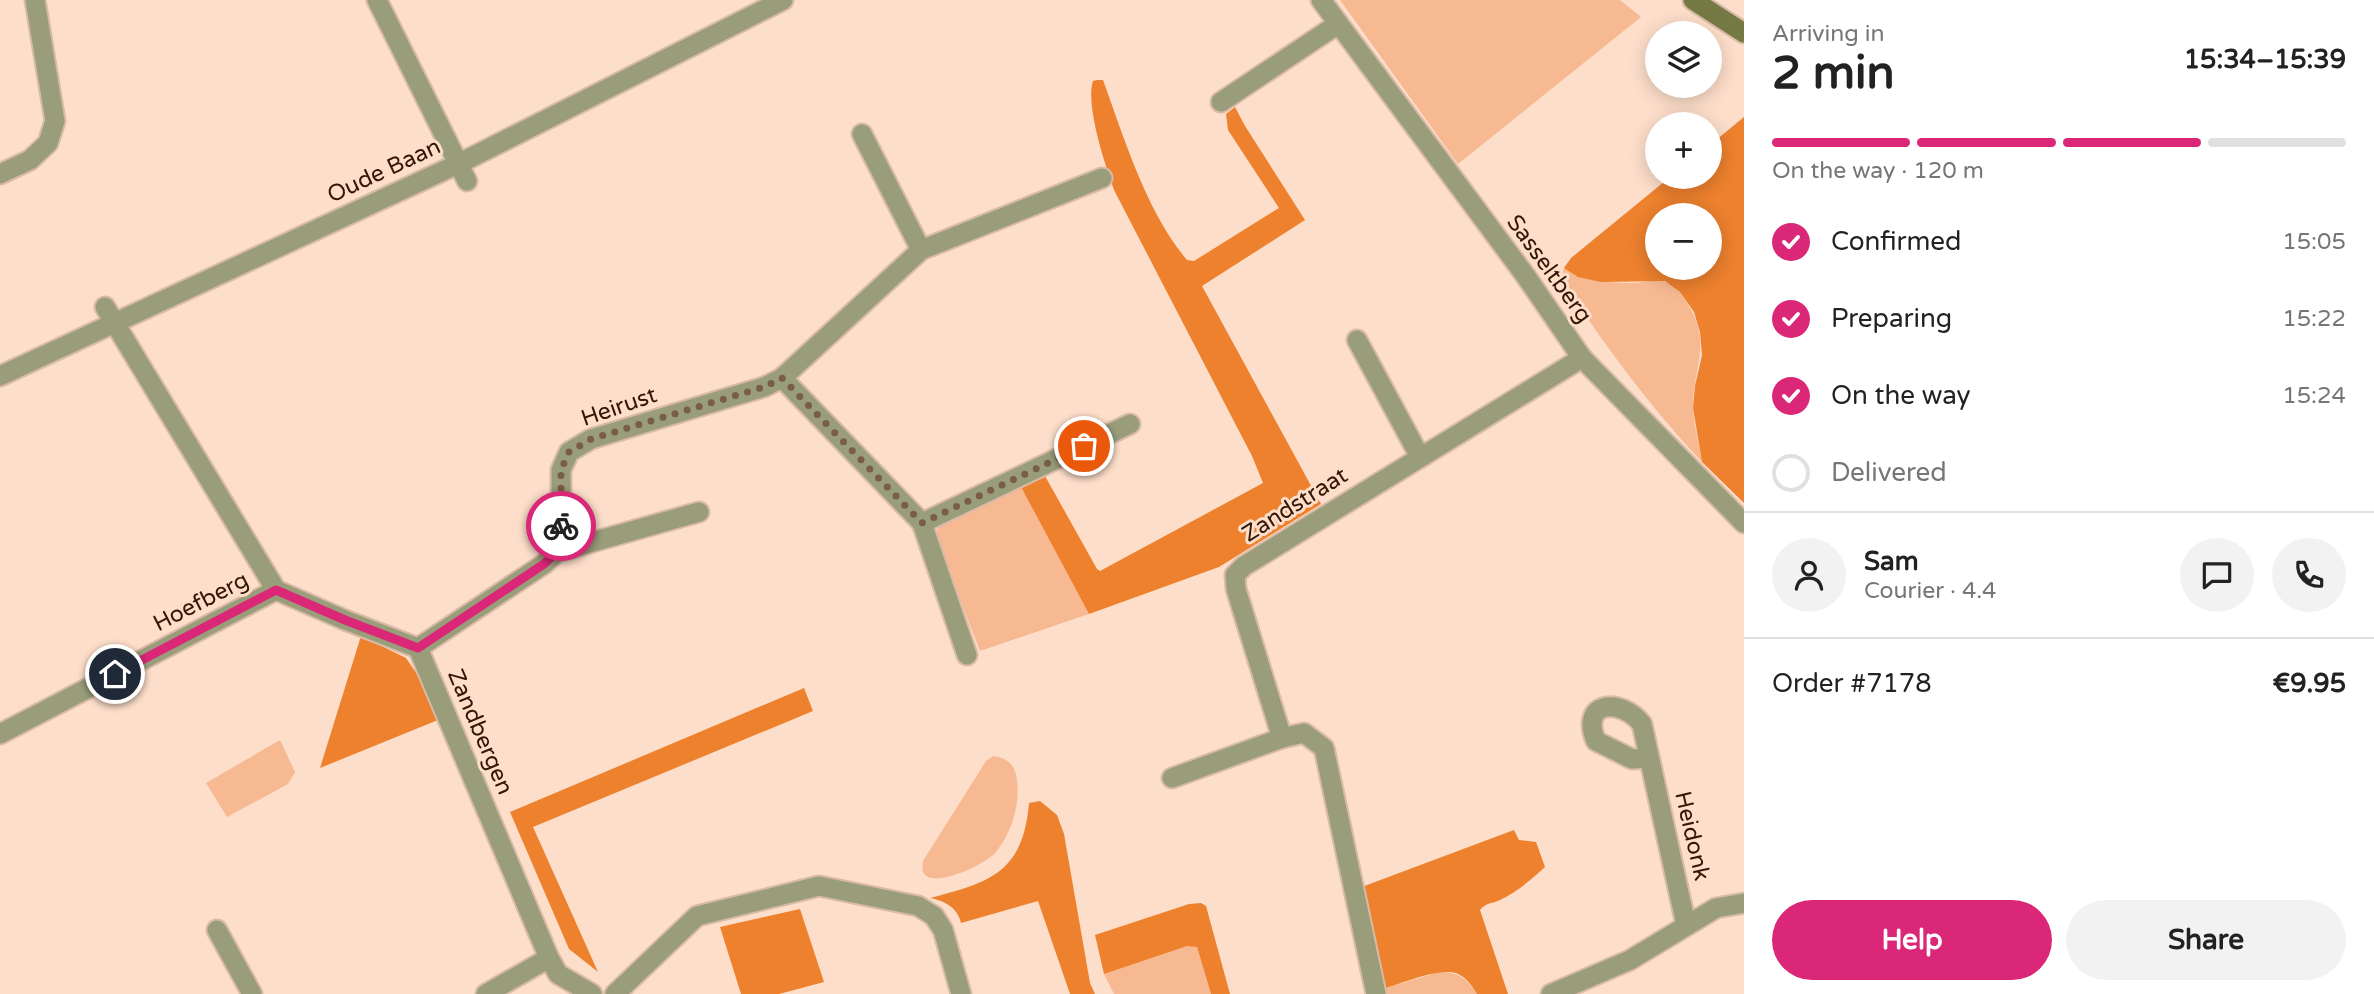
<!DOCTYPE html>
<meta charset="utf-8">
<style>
:root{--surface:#fff;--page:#f2f2f2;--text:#222;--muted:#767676;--line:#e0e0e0;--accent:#db2777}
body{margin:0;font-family:"Varela Round",sans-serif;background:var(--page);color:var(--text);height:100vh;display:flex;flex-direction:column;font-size:26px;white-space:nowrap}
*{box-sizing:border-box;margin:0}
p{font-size:23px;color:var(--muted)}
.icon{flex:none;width:38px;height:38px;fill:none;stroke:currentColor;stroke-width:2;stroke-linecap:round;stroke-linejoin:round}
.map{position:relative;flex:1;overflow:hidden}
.sheet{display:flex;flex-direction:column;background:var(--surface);width:630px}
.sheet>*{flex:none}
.fabs{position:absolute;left:1645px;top:21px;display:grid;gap:14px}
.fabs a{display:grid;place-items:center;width:77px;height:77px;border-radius:50%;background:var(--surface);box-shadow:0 4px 18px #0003;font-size:35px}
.pin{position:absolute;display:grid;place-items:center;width:60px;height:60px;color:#fff;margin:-30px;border:4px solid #fff;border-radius:50%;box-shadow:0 2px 7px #0007}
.courier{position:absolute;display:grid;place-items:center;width:70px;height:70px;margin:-35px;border:5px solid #db2777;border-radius:50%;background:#fff;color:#222;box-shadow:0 2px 9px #0007}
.head em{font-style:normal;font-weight:700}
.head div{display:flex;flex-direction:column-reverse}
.head{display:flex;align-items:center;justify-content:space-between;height:119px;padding:0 28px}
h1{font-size:46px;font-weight:700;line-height:52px}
.bar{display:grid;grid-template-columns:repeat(4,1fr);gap:10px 7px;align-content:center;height:84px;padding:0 28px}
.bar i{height:9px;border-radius:5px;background:var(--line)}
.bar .current{background:var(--accent)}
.bar p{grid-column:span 4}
.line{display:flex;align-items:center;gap:18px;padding:0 28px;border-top:2px solid var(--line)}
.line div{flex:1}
.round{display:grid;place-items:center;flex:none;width:74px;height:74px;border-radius:37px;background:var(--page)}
ol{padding:0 28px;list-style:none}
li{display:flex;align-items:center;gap:21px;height:77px}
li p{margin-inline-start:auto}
li .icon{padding:7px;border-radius:50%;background:var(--accent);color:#fff;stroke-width:4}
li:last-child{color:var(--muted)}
li i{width:38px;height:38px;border:4px solid var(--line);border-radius:50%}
.button{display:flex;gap:14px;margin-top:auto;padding:14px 28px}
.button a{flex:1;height:80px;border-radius:42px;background:var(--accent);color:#fff;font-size:28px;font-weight:700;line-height:80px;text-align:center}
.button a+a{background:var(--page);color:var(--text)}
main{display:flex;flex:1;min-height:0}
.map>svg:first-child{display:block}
.green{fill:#f7b992}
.forest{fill:#ed812e;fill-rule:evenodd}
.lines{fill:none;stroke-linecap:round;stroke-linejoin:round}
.minor-casing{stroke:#d9baa6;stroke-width:23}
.tertiary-casing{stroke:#d9baa6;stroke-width:23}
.secondary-casing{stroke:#d9baa6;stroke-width:23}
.minor{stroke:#999d7a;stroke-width:19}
.tertiary{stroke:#999d7a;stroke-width:19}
.secondary{stroke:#757a45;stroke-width:19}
.done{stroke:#7a5d49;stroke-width:7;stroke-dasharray:0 12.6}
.route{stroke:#db2777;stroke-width:9}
.labels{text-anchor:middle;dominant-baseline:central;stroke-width:6;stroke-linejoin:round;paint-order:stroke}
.street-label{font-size:23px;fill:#331704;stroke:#fddeca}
</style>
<main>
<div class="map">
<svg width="1744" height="994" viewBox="0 0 1744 994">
<rect width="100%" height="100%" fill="#fddeca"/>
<g class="green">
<path d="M1340,0H1620L1641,17L1458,164Z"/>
<path d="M1564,268C1582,279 1609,283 1631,283C1642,283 1651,279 1662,281C1673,283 1681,292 1686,301C1712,340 1695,363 1693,404C1693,423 1699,443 1702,462C1649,406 1603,343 1561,279Z"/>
<path d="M1021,487L1089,614L980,651L938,543L937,530L941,525Z"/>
<path d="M280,740L295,772L288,784L227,817L206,783Z"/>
<path d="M993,756C1008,758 1015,765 1017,780C1020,805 1012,832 996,852C988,863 931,891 923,872C922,868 923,864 923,861L986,761Z"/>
<path d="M1187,945L1197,947L1211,994H1114L1104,974Z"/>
<path d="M1439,972C1459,972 1466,978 1477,994H1386L1383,989Z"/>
</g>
<g class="forest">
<path d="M1097,80H1103C1124,138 1147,213 1187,260L1194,261L1279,208L1228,130L1226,114L1235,107L1245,126L1305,220L1202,286L1321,504L1219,567L1089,614L1021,487L1045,476L1097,569L1100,571L1263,483L1252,456L1115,192C1106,168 1085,105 1093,81Z"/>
<path d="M1744,117V503L1702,462L1693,408L1695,386L1702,355L1700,332L1694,312L1680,292L1665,281L1601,282L1578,277L1564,268L1571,258L1670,177H1710V145ZM1657,215H1710V268H1657Z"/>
<path d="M361,636L406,658L417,674L438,720L320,768Z"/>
<path d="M804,688L813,711L533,827L598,972L569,949L510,812Z"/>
<path d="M1040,801L1057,815L1064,834L1090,983L1095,994H1070L1038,901L961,923C958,908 945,901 930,898C990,882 1023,873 1029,803Z"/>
<path d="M1514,830L1519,840L1536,842L1545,867C1532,879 1517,892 1500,900C1492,904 1486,902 1480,910L1508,994H1477C1472,986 1467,978 1458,974C1442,966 1400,984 1383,989L1359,888Z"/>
<path d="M1201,903L1206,906L1230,994H1211L1197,947L1187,946L1104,974L1095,935L1189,904Z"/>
<path d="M800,909L824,982L779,994H741L720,927Z"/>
</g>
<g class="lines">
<defs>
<g id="minor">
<path d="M377,0L467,181"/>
<path d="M1321,0L1525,275L1582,358L1744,523"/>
<path d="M1221,102L1338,24"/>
<path d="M862,134L921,250"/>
<path d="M0,174L30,160L48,143L55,121L35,0"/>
<path d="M105,307L276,590L345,620L418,648L549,958L558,974L592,994"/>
<path d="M1357,340L1420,457"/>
<path d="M782,378L922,523L967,655"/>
<path d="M922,523L1130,424"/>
<path d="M557,552L699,512"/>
<path d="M418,648L544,564L557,552L561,533V470L569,452L591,439L764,387L782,378L921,250L1102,178"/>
<path d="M0,734L276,590"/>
<path d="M1282,738L1236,589L1235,575L1244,566L1582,358"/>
<path d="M1649,758L1632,759L1596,741C1579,701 1621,697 1642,724L1686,925"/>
<path d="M1172,778L1282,738L1304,733L1324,748L1376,994"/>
<path d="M217,930L252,994"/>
<path d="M486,994L549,958"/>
<path d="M615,994L697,916L819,886L918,906L934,916L943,930L961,994"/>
<path d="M1551,994L1630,960L1716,908L1744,903"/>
</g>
<path id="tertiary" d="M0,376L458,164L783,0"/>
<path id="secondary" d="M1693,0L1744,33"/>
</defs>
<use href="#minor" class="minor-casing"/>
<use href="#tertiary" class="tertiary-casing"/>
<use href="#secondary" class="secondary-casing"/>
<use href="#minor" class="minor"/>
<use href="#tertiary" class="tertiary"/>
<use href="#secondary" class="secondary"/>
</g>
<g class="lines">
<path class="done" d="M561,526V470L569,452L591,439L764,387L782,378L922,523L1084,446"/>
<path class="route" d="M115,674L276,590L345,620L418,648L544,564L557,552L561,526"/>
</g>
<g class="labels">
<g class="street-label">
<text transform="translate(384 171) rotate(-25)">Oude Baan</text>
<text transform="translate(1549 269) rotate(54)">Sasseltberg</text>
<text transform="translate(619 407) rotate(-19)">Heirust</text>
<text transform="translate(1295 505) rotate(-32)">Zandstraat</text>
<text transform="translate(201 602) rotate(-27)">Hoefberg</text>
<text transform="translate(480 732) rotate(67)">Zandbergen</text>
<text transform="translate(1692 836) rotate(77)">Heidonk</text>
</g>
</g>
</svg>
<div class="fabs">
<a><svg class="icon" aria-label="layers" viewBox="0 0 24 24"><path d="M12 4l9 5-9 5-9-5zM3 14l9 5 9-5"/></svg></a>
<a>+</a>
<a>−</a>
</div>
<div class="pin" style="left:1084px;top:446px;background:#ea580c"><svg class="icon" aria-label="bag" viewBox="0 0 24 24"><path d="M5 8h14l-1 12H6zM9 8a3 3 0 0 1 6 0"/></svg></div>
<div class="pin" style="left:115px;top:674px;background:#1f2937"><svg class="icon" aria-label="home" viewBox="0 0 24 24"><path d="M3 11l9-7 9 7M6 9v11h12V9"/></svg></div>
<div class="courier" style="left:561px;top:526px"><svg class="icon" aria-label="bike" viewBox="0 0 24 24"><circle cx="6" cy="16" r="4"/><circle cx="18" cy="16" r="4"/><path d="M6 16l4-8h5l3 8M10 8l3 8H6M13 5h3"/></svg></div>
</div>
<section class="sheet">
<div class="head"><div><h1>2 min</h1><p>Arriving in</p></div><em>15:34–15:39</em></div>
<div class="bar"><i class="current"></i><i class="current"></i><i class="current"></i><i></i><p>On the way · 120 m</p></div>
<ol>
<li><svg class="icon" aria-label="check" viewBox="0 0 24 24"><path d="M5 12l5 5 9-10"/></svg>Confirmed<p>15:05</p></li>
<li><svg class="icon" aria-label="check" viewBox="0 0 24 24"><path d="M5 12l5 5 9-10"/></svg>Preparing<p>15:22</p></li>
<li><svg class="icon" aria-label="check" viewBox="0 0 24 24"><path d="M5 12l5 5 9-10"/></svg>On the way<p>15:24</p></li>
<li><i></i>Delivered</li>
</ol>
<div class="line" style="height:126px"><a class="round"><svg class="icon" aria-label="person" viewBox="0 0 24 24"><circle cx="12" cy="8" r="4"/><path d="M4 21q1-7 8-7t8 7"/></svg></a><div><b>Sam</b><p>Courier · 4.4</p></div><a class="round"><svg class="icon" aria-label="chat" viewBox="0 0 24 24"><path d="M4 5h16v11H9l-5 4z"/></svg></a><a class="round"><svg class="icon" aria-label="phone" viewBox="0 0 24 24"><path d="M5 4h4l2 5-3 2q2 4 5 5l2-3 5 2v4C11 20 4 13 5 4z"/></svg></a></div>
<div class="line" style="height:91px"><div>Order #7178</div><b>€9.95</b></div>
<div class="button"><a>Help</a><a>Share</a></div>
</section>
</main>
